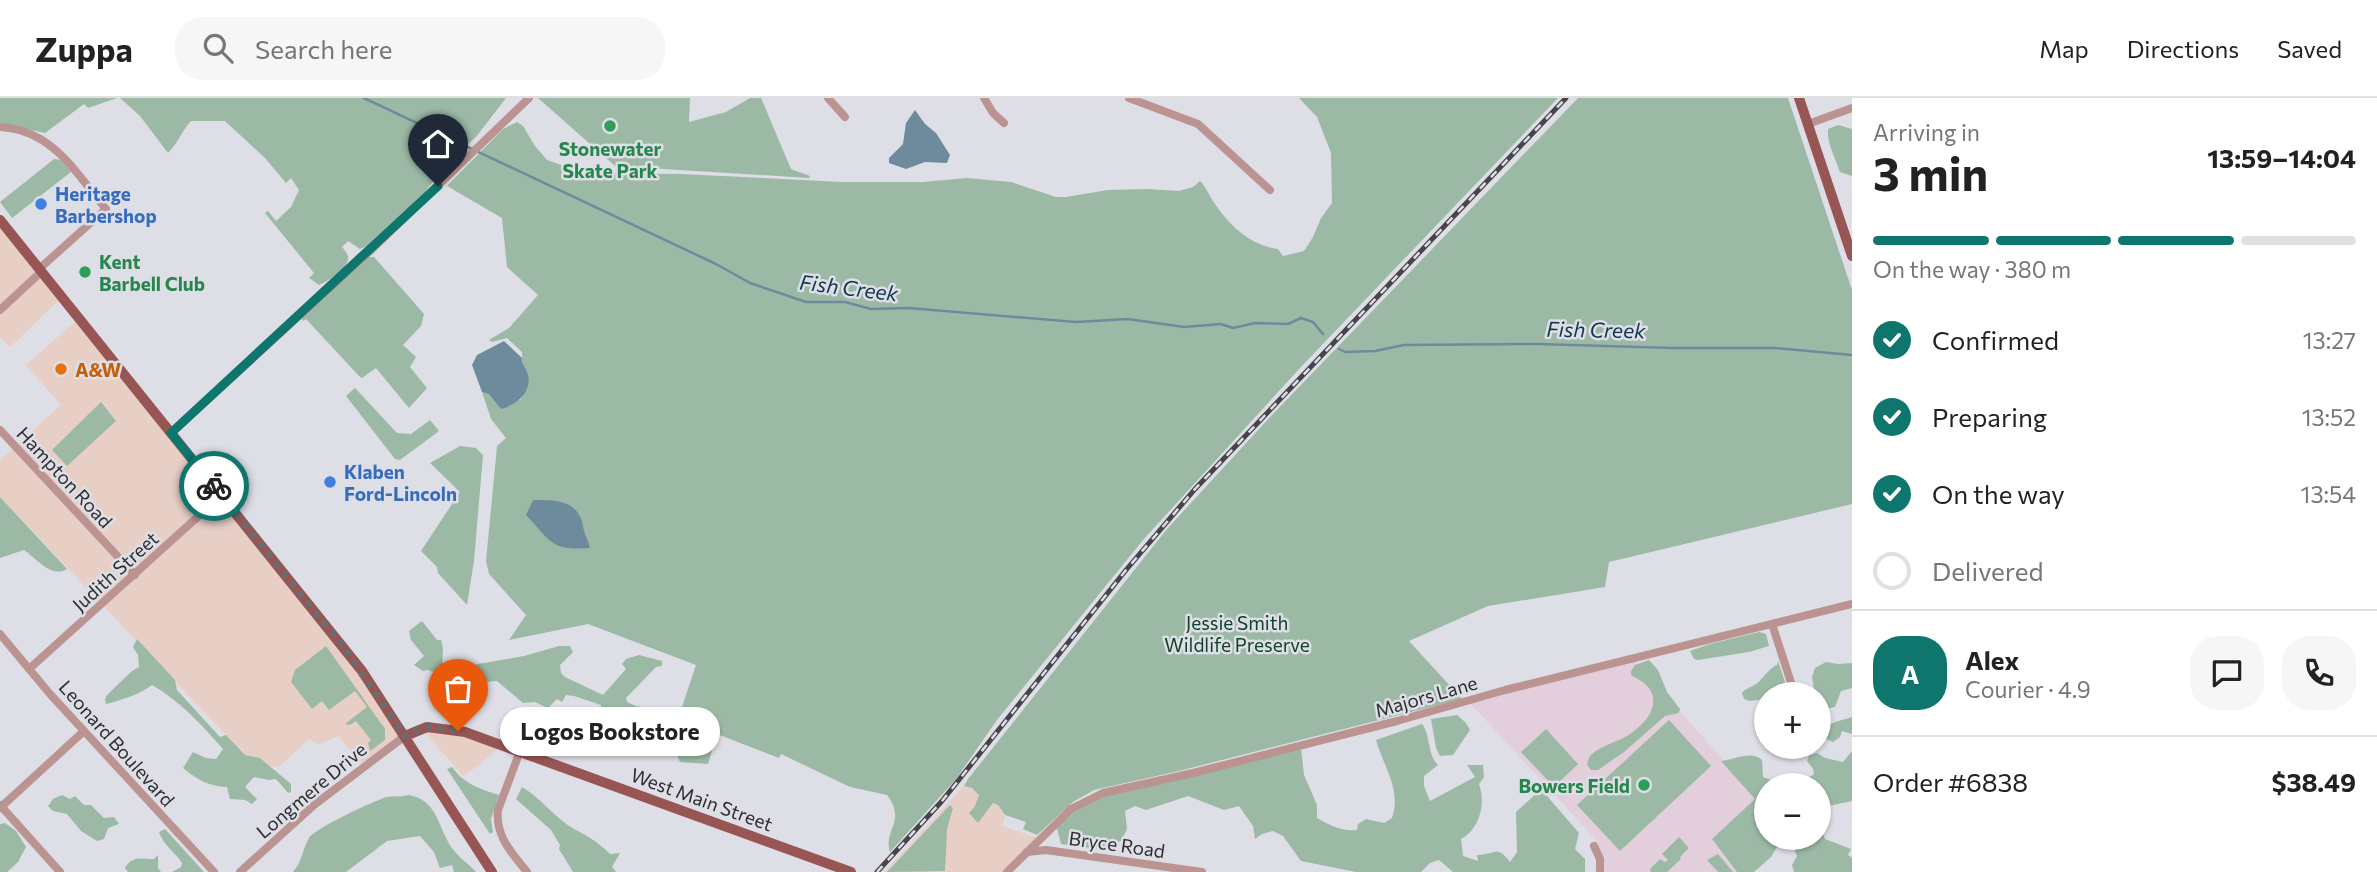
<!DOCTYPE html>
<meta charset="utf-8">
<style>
:root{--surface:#fff;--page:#f6f6f6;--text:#222;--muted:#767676;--line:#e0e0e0;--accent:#0f766e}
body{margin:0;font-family:Commissioner,sans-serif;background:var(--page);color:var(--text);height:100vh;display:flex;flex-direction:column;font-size:26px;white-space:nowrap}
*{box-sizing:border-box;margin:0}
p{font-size:23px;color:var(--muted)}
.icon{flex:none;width:38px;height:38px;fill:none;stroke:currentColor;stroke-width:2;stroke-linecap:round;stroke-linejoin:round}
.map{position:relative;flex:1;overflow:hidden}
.details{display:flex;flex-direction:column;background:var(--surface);width:525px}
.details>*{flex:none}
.fabs{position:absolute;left:1754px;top:584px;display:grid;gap:14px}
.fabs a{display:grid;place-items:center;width:77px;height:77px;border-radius:50%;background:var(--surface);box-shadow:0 2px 5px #0004;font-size:35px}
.pin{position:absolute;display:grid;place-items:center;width:60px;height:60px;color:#fff;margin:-72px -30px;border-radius:50% 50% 50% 0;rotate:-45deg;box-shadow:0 0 7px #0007}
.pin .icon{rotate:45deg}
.courier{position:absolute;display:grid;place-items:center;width:70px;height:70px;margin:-35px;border:5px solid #0f766e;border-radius:50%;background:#fff;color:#222;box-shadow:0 2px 9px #0007}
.bubble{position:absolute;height:49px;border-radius:24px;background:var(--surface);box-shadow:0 2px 5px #0004;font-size:23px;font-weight:700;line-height:49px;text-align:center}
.head em{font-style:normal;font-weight:700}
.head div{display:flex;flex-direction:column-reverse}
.head{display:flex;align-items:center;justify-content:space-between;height:119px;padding:0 21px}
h1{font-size:46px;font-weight:700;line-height:52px}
.bar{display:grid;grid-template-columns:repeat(4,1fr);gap:10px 7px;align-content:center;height:84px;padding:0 21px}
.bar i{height:9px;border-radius:5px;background:var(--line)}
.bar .on{background:var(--accent)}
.bar p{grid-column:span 4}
.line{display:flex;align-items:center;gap:18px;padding:0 21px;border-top:2px solid var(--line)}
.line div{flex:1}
.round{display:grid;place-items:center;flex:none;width:74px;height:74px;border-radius:28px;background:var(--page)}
ol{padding:0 21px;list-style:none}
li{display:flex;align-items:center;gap:21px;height:77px}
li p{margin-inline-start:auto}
li .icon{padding:7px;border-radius:50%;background:var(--accent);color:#fff;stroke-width:4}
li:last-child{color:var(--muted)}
li i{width:38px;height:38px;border:4px solid var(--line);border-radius:50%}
header{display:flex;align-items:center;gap:42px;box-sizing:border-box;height:98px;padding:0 35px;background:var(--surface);border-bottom:2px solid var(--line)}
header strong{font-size:33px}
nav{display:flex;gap:38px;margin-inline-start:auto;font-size:24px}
.search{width:490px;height:63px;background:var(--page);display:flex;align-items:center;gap:18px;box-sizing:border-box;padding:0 24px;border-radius:28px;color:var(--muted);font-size:26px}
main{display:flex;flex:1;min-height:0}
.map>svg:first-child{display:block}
.commercial{fill:#e7cfc6}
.education{fill:#e3cedb}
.green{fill:#9cb9a6}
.water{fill:#6e8b9d}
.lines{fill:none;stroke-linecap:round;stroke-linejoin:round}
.stream{stroke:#6e8b9d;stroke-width:2.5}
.minor{stroke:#bb9492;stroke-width:8}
.major{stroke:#975553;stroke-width:10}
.rail-casing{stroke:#46464a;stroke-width:5}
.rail{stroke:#dedee6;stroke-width:2.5;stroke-dasharray:8;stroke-linecap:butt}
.done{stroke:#6c6c70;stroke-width:7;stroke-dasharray:0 12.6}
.route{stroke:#0f766e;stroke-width:9}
.leisure-dot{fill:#2e9e5b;stroke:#dedee6;stroke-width:2.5}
.shop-dot{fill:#3f7fe0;stroke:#dedee6;stroke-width:2.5}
.food-dot{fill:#e8710a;stroke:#dedee6;stroke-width:2.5}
.labels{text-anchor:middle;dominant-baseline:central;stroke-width:5;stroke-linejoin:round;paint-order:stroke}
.leisure-label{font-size:19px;font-weight:bold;fill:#27864d;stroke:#dedee6}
.shop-label{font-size:19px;font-weight:bold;fill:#366cbe;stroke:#dedee6;text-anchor:start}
.food-label{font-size:19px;font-weight:bold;fill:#c56008;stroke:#dedee6;text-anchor:start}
.street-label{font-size:19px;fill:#2e2e31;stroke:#dedee6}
.park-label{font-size:19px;fill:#0e4328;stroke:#dedee6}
.water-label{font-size:21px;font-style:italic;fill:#0e374d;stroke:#dedee6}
</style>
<header>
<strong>Zuppa</strong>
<div class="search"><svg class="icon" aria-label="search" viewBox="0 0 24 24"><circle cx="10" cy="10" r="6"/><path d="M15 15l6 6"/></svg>Search here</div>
<nav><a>Map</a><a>Directions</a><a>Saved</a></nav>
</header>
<main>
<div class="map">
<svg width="1852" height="774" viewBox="0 0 1852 774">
<rect width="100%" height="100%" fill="#dedee6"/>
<g class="commercial">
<path d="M0,122L62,199L10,249L0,239Z"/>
<path d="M79,220L222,397L405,638L364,668L338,638L319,647L309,641L280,668L269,669L260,660L245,657L0,399V362L61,307L26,267Z"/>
<path d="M432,630L499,649L478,668L463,678L422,631Z"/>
<path d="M964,688L972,690L979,697L975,708L987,715L992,705L998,707L1005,717L1002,728L1037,740L1004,774H884Z"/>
</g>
<path class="education" d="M1635,563L1760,703L1716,746L1737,774H1604L1603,759L1597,746L1598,744L1470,605Z"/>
<g class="green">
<path d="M0,0H117L88,10L84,6L45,35L0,25Z"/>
<path d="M120,0H506L476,39L435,75V81L424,95L365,149L360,151L348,143L342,149C344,151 348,156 348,159C350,169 327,184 319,187L309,180L314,175L265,115L268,113L276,123L291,109L299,92L291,80L286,85L265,60L225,23H191C181,34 178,45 168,55L140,18Z"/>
<path d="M538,0H690L689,24L726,14L750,0H761L791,71L810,78L809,80L615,68Z"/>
<path d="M1299,0H1558L1300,270L1143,442L997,622L956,681L890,754C883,731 907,724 887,697L850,689L781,656L779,660L717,636L708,666L680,664L677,657L681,645L676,633L682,622L678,621L696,567L588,526L509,542L526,517L489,476L486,463L497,348L506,340L491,321L482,294L520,302C536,276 521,278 522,254L507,240L492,244L489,242L509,230L538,197L507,169L502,120L447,88L503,31L517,24L523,28L535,48L547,62L584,75L681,76L842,84H923L967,80L1011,84L1056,99H1066L1108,92L1148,91L1179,93L1193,89L1200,83C1207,90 1209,98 1215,106C1231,129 1250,147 1278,151L1283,158L1304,153L1313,139L1321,120L1332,105L1331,55L1317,19Z"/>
<path d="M1578,0H1788L1852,192V406L1609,464L1605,489L1488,508L1409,543L1462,601L1183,672L1094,692L1073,704L1037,737L1023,731L1026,724L1005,717L998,707L993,705L978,725L969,715L975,708L979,697L972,690L964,688L968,681L1167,431L1271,318Z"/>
<path d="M1838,27L1852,31V78L1840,74C1835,59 1827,46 1828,31Z"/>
<path d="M54,61L61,62L71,74L12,120L0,104Z"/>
<path d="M368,159H374L424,216L421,228L403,247L416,259L410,269L427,290L409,310L376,270L362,280L359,278L306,221L303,223L301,220Z"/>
<path d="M355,290L397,335L411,336L430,322L439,333L400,362L395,361L346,298Z"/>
<path d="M101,304L116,323L67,368L52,352Z"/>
<path d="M460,348L476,350L483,357L474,463L467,507L438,475L437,469L421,453L460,394L430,365Z"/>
<path d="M0,399L67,471C52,481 37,461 24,452L0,460Z"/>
<path d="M422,523L437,542H441L443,550L442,577L428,572L423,573L414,567L424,558L411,542L409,533Z"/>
<path d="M1759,534L1766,536L1769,548L1749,554L1698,562L1694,561L1690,553L1710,546Z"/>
<path d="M137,541L175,582L177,592L220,639L226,637L245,657L260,660L291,686V694L288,695L276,681L269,682L254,679L245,689L257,701L252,706L245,702L230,701L227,689C208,688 198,682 183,670L193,654L206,660L216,661L223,651C202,627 180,603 152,587C140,596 122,602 106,606L105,601L107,597L132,573L139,569L138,557L133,549Z"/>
<path d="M326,548L385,631V642L370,653L368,645L371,642L356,623L350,627L345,626L367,609L355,593L329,612L322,603L312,611L291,584L295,572Z"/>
<path d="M559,548H570L573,554L560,567L561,575L565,579L603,597L626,571L622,566L626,561L639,557L662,563V568L656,569L626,600L627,604L636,608L661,612C660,625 659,640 645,644L602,628L601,607L574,598L566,597L562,604L557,601L548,610L535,604L523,605L497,583L486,584L460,618L447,613L441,605L459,577L478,566L524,558Z"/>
<path d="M1649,562L1658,572L1667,594L1680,611L1679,615L1665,618L1624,654L1598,672H1591L1587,667C1588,663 1588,660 1591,657C1600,648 1614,645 1625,639C1643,629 1666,605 1645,586C1641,582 1635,580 1631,577V573L1635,567Z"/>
<path d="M1778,563L1788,593L1785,597H1766V601L1750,603L1744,601L1742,595C1746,590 1750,590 1756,586C1764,580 1768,571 1777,567Z"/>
<path d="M1826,564L1838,566L1852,565V590L1841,593L1835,609L1821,612L1818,607V597H1815L1812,579L1815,570Z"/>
<path d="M1457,617L1466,625L1470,632L1453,657L1440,658L1436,650L1431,621Z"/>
<path d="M1852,619V636L1842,633L1840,639L1833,644L1824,640C1825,623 1838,624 1852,619Z"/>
<path d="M1669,622L1711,668L1620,753L1577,707Z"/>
<path d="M1422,626C1431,638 1427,656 1438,667L1424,678V688L1430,703L1475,679L1467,667H1483L1484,679L1479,686C1486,705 1480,731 1461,741L1463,758L1478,763L1477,757C1497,756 1497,747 1510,764L1517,754L1516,714L1541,691L1579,735L1575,751L1585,761V774H1453L1439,762L1430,765L1421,774H1356L1301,763L1283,738L1273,733L1262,736L1255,741L1253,728L1239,708L1224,712L1188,698L1146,712L1135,708L1125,713L1127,731L1121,743L1098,751L1061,746L1056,727L1073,714L1105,698L1301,650L1304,677L1317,707V720C1329,727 1343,734 1357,732L1358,726L1366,721L1384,725L1392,720C1402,692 1383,668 1376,642Z"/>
<path d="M1546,631L1578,666L1554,689L1521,654Z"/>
<path d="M1852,653V703L1829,708L1818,714V688H1766V740H1818V723L1825,741L1851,751L1848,757L1852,760V774H1794L1792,767L1797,758L1794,750L1777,749L1771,759L1754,774H1737L1712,741L1755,701L1721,663C1734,662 1751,652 1762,662L1763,679C1779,686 1800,687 1814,676L1813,671L1807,663L1809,658L1817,655L1825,660L1843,664Z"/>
<path d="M452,669C464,686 480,691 499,697L491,721L493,734L490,736L447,671Z"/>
<path d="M522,689C542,701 555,720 574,731C588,738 599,745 610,756L620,755L612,769L616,774H573L559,751L560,747L551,732L516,701Z"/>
<path d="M62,697L70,701L75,698L84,707H91L104,720L114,719L119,726L108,730L104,741L97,743L81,733L67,716L53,713L48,708L53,701Z"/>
<path d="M409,697C441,703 437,734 456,755C462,762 470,767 476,774H454L452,767L440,770L434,754L420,738L387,743L346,774H293C303,762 302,752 309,740C314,731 375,702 387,699C393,698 402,699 409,697Z"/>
<path d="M950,707L953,710L947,731L945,773L887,774Z"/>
<path d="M5,725L16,733L26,749L18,764L7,774H0V726Z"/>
<path d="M165,731L204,774H172L181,769L182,765C175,754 163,747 159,734Z"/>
<path d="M1679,739L1689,750L1680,759L1681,761L1667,774H1651L1650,771L1660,761L1665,764L1668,762L1662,756Z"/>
<path d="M1718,756L1733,774H1718L1707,762Z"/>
<path d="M158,757V770L161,774H128L125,770C132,757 142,761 154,761Z"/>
</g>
<g class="water">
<path d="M915,12L925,26L936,35L950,57L947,65L925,64L906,71L889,65V60L903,46L906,25Z"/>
<path d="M504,243L522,260C522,268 526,269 528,277C532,295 516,307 501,311L489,296L482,294L472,267L477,257Z"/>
<path d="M533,402C557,402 578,402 583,428C584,435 588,442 590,450C550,453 551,443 526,417Z"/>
</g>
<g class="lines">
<g class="stream">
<path d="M364,0L716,166L750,185L806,204H845L871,211L909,210L1076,224L1128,221L1184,229L1221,226L1233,230L1255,225L1288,226L1301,220L1313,224L1323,236"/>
<path d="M1339,251L1345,254L1375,253L1404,247L1538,246L1673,250H1774L1852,257"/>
</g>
<g class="minor">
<path d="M828,0L845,19"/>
<path d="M984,0L993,15L1004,25"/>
<path d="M1129,0L1198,26L1270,92"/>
<path d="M1808,26L1852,10"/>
<path d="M0,29C53,32 75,74 106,111L39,171"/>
<path d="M0,212L41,174"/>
<path d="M0,332L135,477"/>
<path d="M171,335L371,152L529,0"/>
<path d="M1772,526L1795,597"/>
<path d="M0,536L50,596L214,774"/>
<path d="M29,571L222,397"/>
<path d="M520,653L498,712C495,738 512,755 527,774"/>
<path d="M0,707L60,774"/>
<path d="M0,710L84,633"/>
<path d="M1594,748L1600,761V774"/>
<path d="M1027,754L1046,752L1202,774"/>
<path d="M240,774L314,707L405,638"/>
<path d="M1007,774L1071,711L1103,695L1193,675L1397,623L1505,592L1852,506"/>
</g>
<g class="major">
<path d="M1799,0L1852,158"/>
<path d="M0,122L362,573L492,774"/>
<path d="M405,638L427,629L465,634L851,774"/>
</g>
<defs>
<path id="rail" d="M877,774L942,703L1126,472L1195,391L1566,0"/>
</defs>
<use href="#rail" class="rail-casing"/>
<use href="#rail" class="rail"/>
</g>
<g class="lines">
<path class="done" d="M214,388L345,551L405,638L427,629L458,633"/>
<path class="route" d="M214,388L171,335L438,88"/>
</g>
<g class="leisure-dot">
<circle cx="610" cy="28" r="7"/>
<circle cx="85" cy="174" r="7"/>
<circle cx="1644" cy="687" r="7"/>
</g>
<g class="shop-dot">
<circle cx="41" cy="106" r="7"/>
<circle cx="330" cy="384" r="7"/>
</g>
<circle class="food-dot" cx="61" cy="271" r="7"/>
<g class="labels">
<g class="leisure-label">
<text x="610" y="50">Stonewater<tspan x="610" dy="22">Skate Park</tspan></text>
<text x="99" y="163" text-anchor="start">Kent<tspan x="99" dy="22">Barbell Club</tspan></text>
<text x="1630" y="687" text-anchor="end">Bowers Field</text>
</g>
<g class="shop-label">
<text x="55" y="95">Heritage<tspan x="55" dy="22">Barbershop</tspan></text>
<text x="344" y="373">Klaben<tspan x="344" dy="22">Ford-Lincoln</tspan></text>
</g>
<g class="food-label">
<text x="75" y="271">A&amp;W</text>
</g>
<g class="street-label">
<text transform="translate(65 379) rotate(47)">Hampton Road</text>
<text transform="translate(115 473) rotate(-42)">Judith Street</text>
<text transform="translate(1426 598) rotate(-16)">Majors Lane</text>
<text transform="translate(117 645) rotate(48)">Leonard Boulevard</text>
<text transform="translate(311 692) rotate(-40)">Longmere Drive</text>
<text transform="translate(702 701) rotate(20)">West Main Street</text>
<text transform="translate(1117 746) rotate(8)">Bryce Road</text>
</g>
<g class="park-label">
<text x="1237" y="524">Jessie Smith<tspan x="1237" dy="22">Wildlife Preserve</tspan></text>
</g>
<g class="water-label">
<text transform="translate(849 189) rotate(7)">Fish Creek</text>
<text transform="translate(1596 231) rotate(1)">Fish Creek</text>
</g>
</g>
</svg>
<div class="fabs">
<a>+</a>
<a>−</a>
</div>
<div class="pin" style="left:458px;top:633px;background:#ea580c"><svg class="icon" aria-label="bag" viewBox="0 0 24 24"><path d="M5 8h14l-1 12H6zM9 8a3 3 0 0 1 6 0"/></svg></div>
<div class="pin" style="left:438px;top:88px;background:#1f2937"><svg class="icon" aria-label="home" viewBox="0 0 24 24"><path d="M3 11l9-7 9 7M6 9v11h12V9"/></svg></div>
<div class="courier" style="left:214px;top:388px"><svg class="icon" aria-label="bike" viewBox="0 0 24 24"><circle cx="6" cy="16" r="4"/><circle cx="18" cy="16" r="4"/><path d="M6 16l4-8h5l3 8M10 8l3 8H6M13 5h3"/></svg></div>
<div class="bubble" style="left:500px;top:609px;width:220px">Logos Bookstore</div>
</div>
<section class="details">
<div class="head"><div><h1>3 min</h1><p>Arriving in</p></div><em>13:59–14:04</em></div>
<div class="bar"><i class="on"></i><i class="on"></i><i class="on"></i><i></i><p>On the way · 380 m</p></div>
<ol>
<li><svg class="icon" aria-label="check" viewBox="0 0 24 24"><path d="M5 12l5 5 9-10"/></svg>Confirmed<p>13:27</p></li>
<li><svg class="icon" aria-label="check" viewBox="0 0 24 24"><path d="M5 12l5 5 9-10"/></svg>Preparing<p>13:52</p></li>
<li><svg class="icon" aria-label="check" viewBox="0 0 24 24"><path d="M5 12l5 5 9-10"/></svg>On the way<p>13:54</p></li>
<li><i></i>Delivered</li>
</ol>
<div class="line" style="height:126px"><b class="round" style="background:var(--accent);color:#fff">A</b><div><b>Alex</b><p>Courier · 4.9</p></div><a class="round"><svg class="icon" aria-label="chat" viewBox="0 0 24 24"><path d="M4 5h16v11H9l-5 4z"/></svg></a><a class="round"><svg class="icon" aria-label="phone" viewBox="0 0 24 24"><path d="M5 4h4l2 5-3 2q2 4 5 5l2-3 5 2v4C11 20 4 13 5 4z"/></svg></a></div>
<div class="line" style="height:91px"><div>Order #6838</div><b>$38.49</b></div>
</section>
</main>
